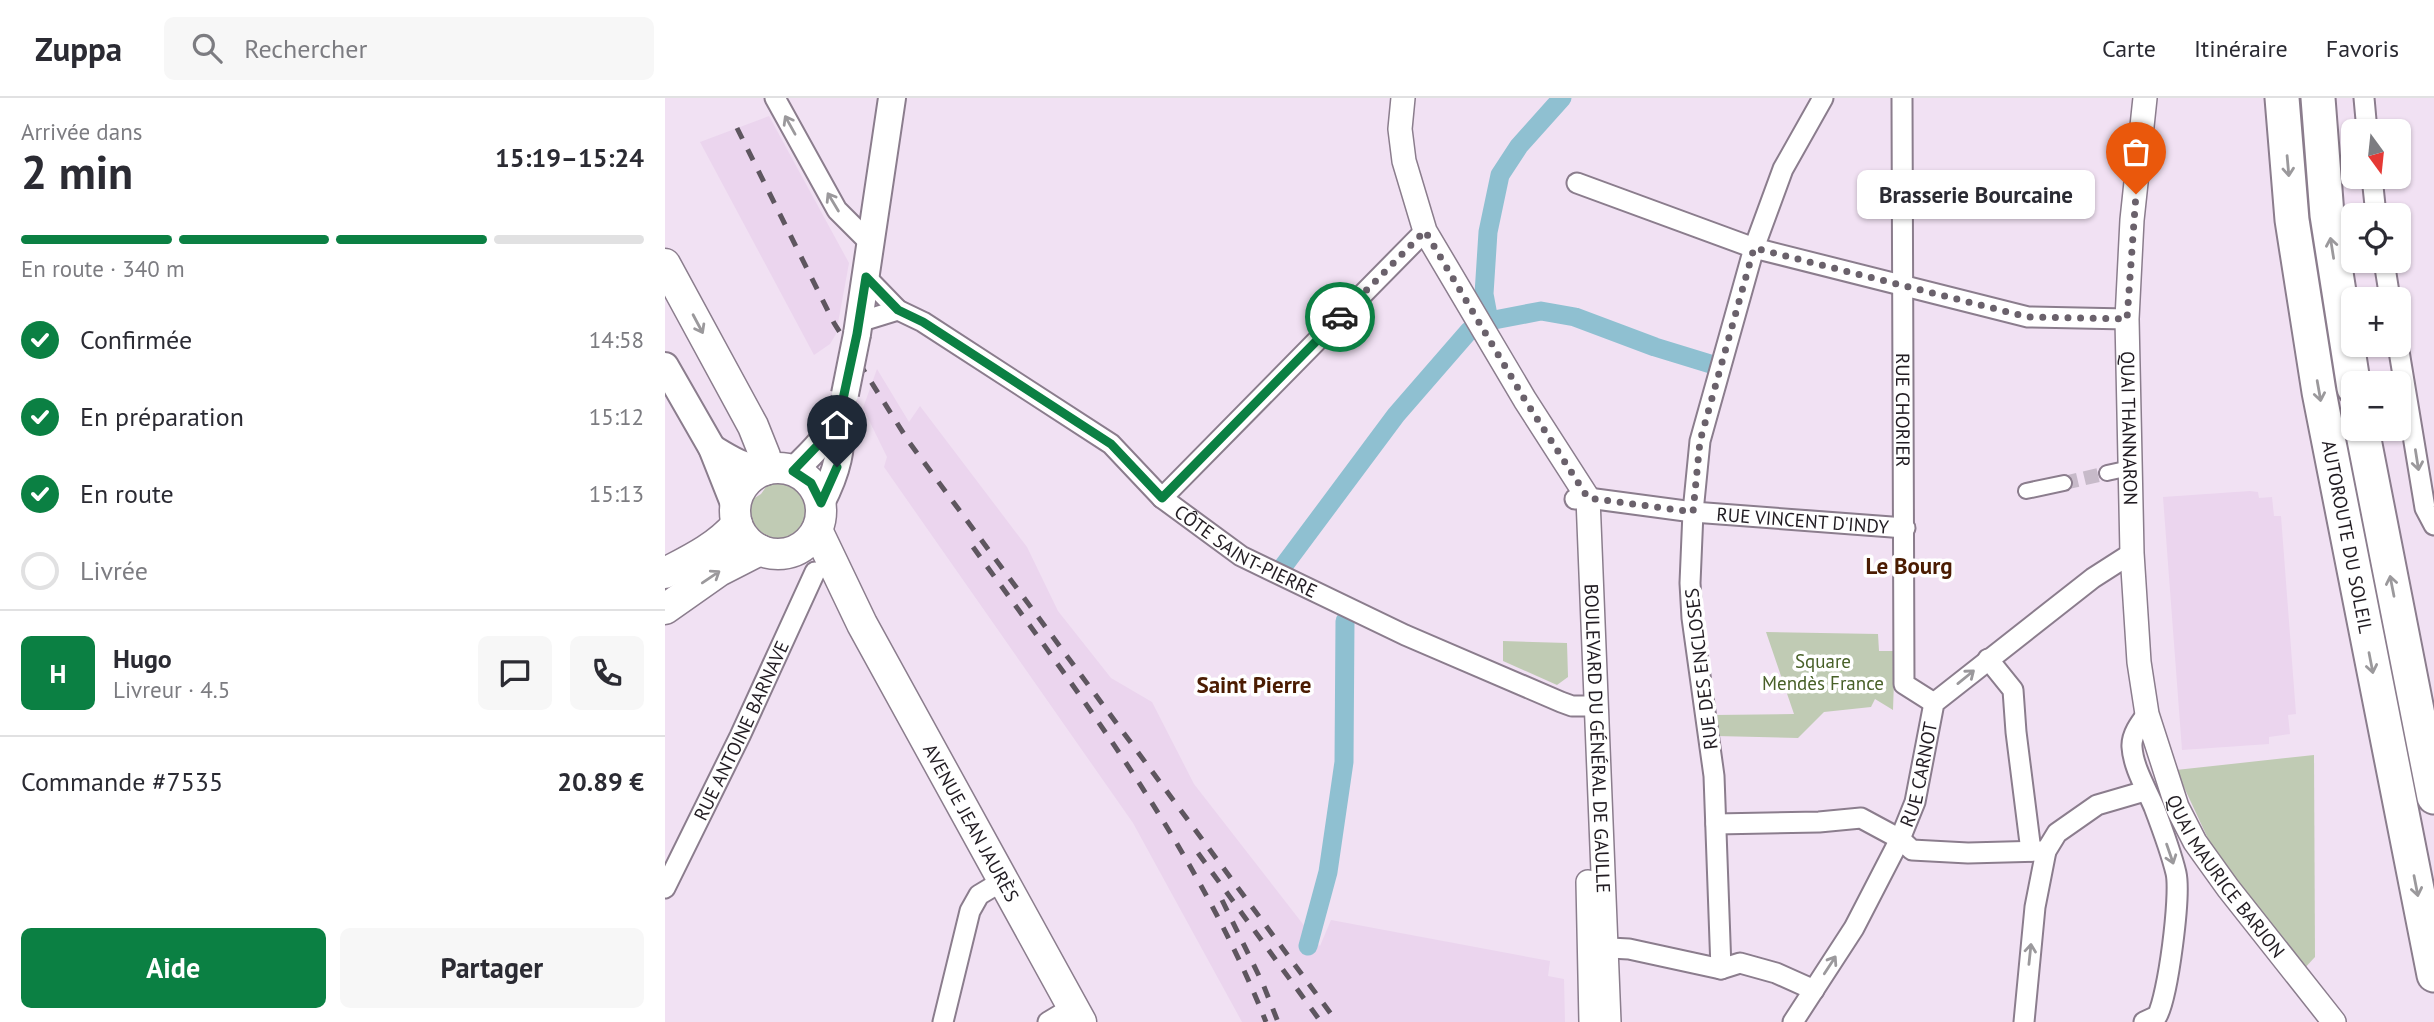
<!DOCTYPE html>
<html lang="fr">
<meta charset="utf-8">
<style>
:root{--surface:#fff;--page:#f7f7f7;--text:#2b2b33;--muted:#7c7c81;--line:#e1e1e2;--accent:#0b8043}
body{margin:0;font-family:"PT Sans",sans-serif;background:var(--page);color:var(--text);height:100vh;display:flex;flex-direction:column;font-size:26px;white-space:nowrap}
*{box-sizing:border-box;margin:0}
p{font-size:23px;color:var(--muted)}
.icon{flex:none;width:38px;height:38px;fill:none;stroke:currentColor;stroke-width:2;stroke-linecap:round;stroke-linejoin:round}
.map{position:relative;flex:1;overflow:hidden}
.side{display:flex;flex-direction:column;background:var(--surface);width:665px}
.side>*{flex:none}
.needle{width:46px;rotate:165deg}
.tools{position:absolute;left:1676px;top:21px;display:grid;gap:14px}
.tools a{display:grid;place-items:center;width:70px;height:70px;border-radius:10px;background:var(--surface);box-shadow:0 2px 5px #0004;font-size:35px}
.pin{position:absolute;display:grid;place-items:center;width:60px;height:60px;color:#fff;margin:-72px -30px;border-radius:50% 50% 50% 0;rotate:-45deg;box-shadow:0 0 7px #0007}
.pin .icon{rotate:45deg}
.courier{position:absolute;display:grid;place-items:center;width:70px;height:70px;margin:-35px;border:5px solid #0b8043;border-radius:50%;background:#fff;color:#222;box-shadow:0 2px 9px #0007}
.bubble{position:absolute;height:49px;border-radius:10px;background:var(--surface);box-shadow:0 2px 5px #0004;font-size:23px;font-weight:700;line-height:49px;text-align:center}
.head em{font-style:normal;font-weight:700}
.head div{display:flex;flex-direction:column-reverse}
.head{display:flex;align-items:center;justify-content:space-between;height:119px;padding:0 21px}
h1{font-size:46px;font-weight:700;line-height:52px}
.bar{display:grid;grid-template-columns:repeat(4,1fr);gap:10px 7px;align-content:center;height:84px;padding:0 21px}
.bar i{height:9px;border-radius:5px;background:var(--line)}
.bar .current{background:var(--accent)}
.bar p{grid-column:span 4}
.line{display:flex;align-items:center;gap:18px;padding:0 21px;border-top:2px solid var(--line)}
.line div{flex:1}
.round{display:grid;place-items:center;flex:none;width:74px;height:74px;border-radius:10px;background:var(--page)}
ol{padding:0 21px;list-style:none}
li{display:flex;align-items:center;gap:21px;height:77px}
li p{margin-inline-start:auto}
li .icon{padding:7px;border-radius:50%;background:var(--accent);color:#fff;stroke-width:4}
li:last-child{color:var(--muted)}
li i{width:38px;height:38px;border:4px solid var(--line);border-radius:50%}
.action{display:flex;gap:14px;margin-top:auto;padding:14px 21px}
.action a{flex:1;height:80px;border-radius:10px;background:var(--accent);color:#fff;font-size:28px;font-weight:700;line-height:80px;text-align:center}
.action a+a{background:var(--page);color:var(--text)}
header{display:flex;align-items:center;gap:42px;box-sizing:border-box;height:98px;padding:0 35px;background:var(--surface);border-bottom:2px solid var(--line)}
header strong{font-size:33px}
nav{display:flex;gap:38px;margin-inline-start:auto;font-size:24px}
.search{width:490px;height:63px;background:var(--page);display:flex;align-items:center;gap:18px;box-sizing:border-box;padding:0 24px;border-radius:10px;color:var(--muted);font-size:26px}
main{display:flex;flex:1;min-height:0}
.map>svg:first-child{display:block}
.built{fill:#ebd5ee}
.green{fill:#c0cbb4}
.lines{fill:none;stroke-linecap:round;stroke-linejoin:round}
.canal{stroke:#8fc0d1;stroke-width:19}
.pedestrian-tunnel{stroke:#c7bac9;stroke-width:14;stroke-dasharray:14 7;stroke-linecap:butt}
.pedestrian-casing{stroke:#8b7d8d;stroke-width:18}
.minor-casing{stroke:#8b7d8d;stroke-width:23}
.tertiary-casing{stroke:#8b7d8d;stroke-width:26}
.secondary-casing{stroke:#8b7d8d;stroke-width:30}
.primary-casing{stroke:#8b7d8d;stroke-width:33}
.motorway-casing{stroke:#8b7d8d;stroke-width:37}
.pedestrian{stroke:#fff;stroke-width:14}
.minor{stroke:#fff;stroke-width:19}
.tertiary{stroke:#fff;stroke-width:23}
.secondary{stroke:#fff;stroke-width:26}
.primary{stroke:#fff;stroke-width:30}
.motorway{stroke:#fff;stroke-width:33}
.rail{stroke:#5e565f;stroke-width:5;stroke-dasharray:12 12;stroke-linecap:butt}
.secondary-bridge-casing{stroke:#8b7d8d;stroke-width:30;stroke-linecap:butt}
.secondary-bridge{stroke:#fff;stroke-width:26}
.oneway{stroke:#9b999c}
.done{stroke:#6a616b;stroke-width:7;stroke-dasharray:0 12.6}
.route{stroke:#0b8043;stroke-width:9}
.labels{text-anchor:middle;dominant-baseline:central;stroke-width:7;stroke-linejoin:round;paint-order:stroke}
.street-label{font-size:19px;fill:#211c22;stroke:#fff}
.park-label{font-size:19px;fill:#486028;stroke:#fff}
.quarter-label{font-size:23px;font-weight:bold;fill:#4b1c02;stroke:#fff}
</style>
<header>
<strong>Zuppa</strong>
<div class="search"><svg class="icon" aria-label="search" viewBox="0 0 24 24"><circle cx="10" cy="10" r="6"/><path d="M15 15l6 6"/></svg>Rechercher</div>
<nav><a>Carte</a><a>Itinéraire</a><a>Favoris</a></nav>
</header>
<main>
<section class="side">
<div class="head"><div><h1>2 min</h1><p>Arrivée dans</p></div><em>15:19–15:24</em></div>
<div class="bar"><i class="current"></i><i class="current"></i><i class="current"></i><i></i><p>En route · 340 m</p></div>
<ol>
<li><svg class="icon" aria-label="check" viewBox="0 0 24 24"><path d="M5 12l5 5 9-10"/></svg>Confirmée<p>14:58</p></li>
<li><svg class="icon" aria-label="check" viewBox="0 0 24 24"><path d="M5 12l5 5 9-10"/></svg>En préparation<p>15:12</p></li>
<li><svg class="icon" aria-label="check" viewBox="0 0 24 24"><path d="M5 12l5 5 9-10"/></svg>En route<p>15:13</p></li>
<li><i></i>Livrée</li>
</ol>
<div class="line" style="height:126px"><b class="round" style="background:var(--accent);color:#fff">H</b><div><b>Hugo</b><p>Livreur · 4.5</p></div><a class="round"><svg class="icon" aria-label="chat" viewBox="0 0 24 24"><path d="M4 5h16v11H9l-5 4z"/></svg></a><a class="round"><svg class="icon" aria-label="phone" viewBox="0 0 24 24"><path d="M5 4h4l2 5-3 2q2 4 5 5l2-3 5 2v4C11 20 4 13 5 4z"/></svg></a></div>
<div class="line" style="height:91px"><div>Commande #7535</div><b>20.89 €</b></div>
<div class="action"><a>Aide</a><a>Partager</a></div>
</section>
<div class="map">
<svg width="1769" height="924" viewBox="0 0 1769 924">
<rect width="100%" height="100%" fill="#f1e1f3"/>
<g class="built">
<path d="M104,18L184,165L171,236L165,246L149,257L35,44Z"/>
<path d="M212,271L244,324L255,308L362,449L393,513L446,580L487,604L529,686L655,848L666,822L885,863L883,878L899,881L900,924H577L468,725L219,369L222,359L198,310Z"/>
<path d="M1585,393L1593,394L1594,400L1607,399L1609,418H1616L1631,616L1623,617L1625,636L1604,639V646L1517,652L1498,399Z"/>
</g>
<g class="green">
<path d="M106,382C169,379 139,467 95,437C84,429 81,417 83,404L96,396Z"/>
<path d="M1101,534L1213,536L1214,553H1230L1228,612L1210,601L1206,609L1159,614L1133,640L1051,638L1049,617L1129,616Z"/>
<path d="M838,543L902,545L903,579L892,587L838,563Z"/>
<path d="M1649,657L1650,859L1637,873L1563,773L1545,745L1511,672Z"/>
</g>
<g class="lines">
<g class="canal">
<path d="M824,223L819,196L823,134L835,77L854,48L897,0"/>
<path d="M617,470L731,317L804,233L824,223L876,213L910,219L990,249L1052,268"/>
<path d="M643,848L663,774L679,664L680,523"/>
</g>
<path class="pedestrian-tunnel" d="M1399,385L1442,375"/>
<defs>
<g id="pedestrian">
<path d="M1442,375L1465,370"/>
<path d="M1361,393L1399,385"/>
</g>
<g id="minor">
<path d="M110,0L172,112L206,146"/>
<path id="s1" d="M1237,0L1239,586L1269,605"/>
<path d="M1699,0L1702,33"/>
<path d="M1707,79L1711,117"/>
<path d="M912,85L1089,150L1363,219L1462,221"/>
<path d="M1719,163L1725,201"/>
<path id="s2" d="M201,179L233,212L258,224L446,346L497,400L576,458L740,537L896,604L907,608H932"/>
<path d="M194,224L233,212"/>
<path d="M1733,247L1760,410L1769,427"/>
<path d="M497,400L760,133"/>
<path id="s3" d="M910,401L923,400L1028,414L1240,430"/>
<path d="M1323,561L1348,592L1351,634L1366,753"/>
<path d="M1051,726L1154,724L1196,720L1235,741L1247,752L1303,755L1381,753"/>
<path id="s4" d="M0,790L75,638L150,474"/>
<path d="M926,849L964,851L1056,871L1075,865L1111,875L1149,892"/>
<path d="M1056,871L1049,678L1027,520L1025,485L1028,414L1035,343L1089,150L1118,71L1158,0"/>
<path d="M278,924L305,813L314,797L339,782"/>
<path d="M383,924L408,909"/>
<path id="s5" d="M1128,924L1189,830L1235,741L1250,704L1269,605L1428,480L1467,455"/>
<path d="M1359,924L1370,809L1381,753L1392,735L1432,707L1480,693"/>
<path d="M1479,924L1492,918C1503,899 1516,797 1511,775C1506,754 1497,730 1489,709C1482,692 1468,669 1467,649C1466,637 1475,625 1482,616"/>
</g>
<g id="tertiary">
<path id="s6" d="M738,0L735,31L739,63L760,133L860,302L923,400L944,924"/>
<path id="s7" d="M1480,0L1467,122L1462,221L1467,455L1474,564L1482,616L1512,709L1530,744L1563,790L1669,924"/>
<path d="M923,784L926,924"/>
</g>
<g id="secondary">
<path d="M192,236L227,0"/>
<path d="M0,268L47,350L70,408"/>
<path d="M47,350C65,361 79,370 100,372"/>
<path d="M128,373C146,356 170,333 177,308"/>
<path d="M156,405C172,374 178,351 175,315"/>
</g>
<g id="primary">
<path d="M0,166L88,328L100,358V372"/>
<circle cx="113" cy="413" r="43"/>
<path id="s8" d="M152,432L197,526L416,924"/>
<path d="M0,475C27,461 52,449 72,426"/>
<path d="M0,511L54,473L95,452"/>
</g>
<g id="motorway">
<path id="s9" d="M1617,0L1627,122L1654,294L1769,877"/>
<path d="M1653,0L1662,117L1689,290"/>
<path d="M1697,331L1769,699"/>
</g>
</defs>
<use href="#pedestrian" class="pedestrian-casing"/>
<use href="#minor" class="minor-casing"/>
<use href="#tertiary" class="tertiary-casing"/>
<use href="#secondary" class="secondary-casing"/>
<use href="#primary" class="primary-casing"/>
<use href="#motorway" class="motorway-casing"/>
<use href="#pedestrian" class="pedestrian"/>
<use href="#minor" class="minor"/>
<use href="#tertiary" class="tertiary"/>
<use href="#secondary" class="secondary"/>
<use href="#primary" class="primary"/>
<use href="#motorway" class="motorway"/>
<g class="rail">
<path d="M72,30L169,225L244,344L672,924"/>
<path d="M308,449C417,600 532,750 601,924"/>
<path d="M533,755L656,924"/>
<path d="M557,802L598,886L613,924"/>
</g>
<defs>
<path id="secondary-bridge" d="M180,296L192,236"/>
</defs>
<use href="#secondary-bridge" class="secondary-bridge-casing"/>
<use href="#secondary-bridge" class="secondary-bridge"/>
</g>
<defs><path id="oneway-shaft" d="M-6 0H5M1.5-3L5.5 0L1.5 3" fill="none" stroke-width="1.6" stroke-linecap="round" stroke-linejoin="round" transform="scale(1.75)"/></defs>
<g class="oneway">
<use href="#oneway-shaft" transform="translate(125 27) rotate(-119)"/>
<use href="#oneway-shaft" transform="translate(1623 68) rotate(85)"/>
<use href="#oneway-shaft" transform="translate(168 104) rotate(-121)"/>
<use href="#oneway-shaft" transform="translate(1667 150) rotate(-99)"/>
<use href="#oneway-shaft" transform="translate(33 226) rotate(62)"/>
<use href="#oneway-shaft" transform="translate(1654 293) rotate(80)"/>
<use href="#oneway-shaft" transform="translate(1752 362) rotate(81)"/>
<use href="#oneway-shaft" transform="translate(46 479) rotate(-34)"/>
<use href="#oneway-shaft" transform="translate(1727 488) rotate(-101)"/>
<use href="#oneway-shaft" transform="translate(1706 565) rotate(79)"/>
<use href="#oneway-shaft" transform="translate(1301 579) rotate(-39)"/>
<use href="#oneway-shaft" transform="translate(1505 756) rotate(71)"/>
<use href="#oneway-shaft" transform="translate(1751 788) rotate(79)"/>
<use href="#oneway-shaft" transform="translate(1365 856) rotate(-84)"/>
<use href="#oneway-shaft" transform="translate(1165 867) rotate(-57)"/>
</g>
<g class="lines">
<path class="done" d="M675,219L760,133L860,302L923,400L1028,414L1035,343L1089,150L1363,219L1462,221L1471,96"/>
<path class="route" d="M172,369L156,405L146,385L128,373L152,348L175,315L192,236L201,179L233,212L258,224L446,346L497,400L675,219"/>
</g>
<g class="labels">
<g class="street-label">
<text stroke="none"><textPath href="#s1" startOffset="312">RUE CHORIER</textPath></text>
<text stroke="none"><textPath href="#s7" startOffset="331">QUAI THANNARON</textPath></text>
<text stroke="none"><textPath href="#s3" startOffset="229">RUE VINCENT D'INDY</textPath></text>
<text stroke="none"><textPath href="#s9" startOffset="444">AUTOROUTE DU SOLEIL</textPath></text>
<text stroke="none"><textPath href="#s2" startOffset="472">CÔTE SAINT-PIERRE</textPath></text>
<text transform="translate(1036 571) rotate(-97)">RUE DES ENCLOSES</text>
<text stroke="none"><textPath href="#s4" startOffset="175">RUE ANTOINE BARNAVE</textPath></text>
<text stroke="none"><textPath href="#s6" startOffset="690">BOULEVARD DU GÉNÉRAL DE GAULLE</textPath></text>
<text stroke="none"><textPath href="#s5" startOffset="280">RUE CARNOT</textPath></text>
<text stroke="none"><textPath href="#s8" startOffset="331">AVENUE JEAN JAURÈS</textPath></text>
<text stroke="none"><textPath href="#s7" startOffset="800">QUAI MAURICE BARJON</textPath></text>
</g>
<g class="park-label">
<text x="1158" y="563">Square<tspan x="1158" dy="22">Mendès France</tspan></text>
</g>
<g class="quarter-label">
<text x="1244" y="467">Le Bourg</text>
<text x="589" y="586">Saint Pierre</text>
</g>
</g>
</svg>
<div class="tools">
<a><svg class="needle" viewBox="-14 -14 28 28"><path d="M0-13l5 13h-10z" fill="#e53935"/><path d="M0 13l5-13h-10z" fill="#7c7c81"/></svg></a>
<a><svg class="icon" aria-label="locate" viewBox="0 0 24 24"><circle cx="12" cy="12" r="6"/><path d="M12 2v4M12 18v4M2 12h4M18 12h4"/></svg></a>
<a>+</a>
<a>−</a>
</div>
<div class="pin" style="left:1471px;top:96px;background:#ea580c"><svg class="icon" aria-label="bag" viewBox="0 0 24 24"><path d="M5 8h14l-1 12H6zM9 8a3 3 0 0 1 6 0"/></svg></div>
<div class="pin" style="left:172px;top:369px;background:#1f2937"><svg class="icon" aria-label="home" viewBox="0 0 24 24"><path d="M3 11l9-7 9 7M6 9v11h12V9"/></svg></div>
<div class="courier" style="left:675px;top:219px"><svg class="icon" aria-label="car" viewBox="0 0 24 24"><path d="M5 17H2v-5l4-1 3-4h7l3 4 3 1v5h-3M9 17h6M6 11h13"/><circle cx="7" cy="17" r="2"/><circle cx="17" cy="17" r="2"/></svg></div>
<div class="bubble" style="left:1192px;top:72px;width:238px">Brasserie Bourcaine</div>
</div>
</main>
